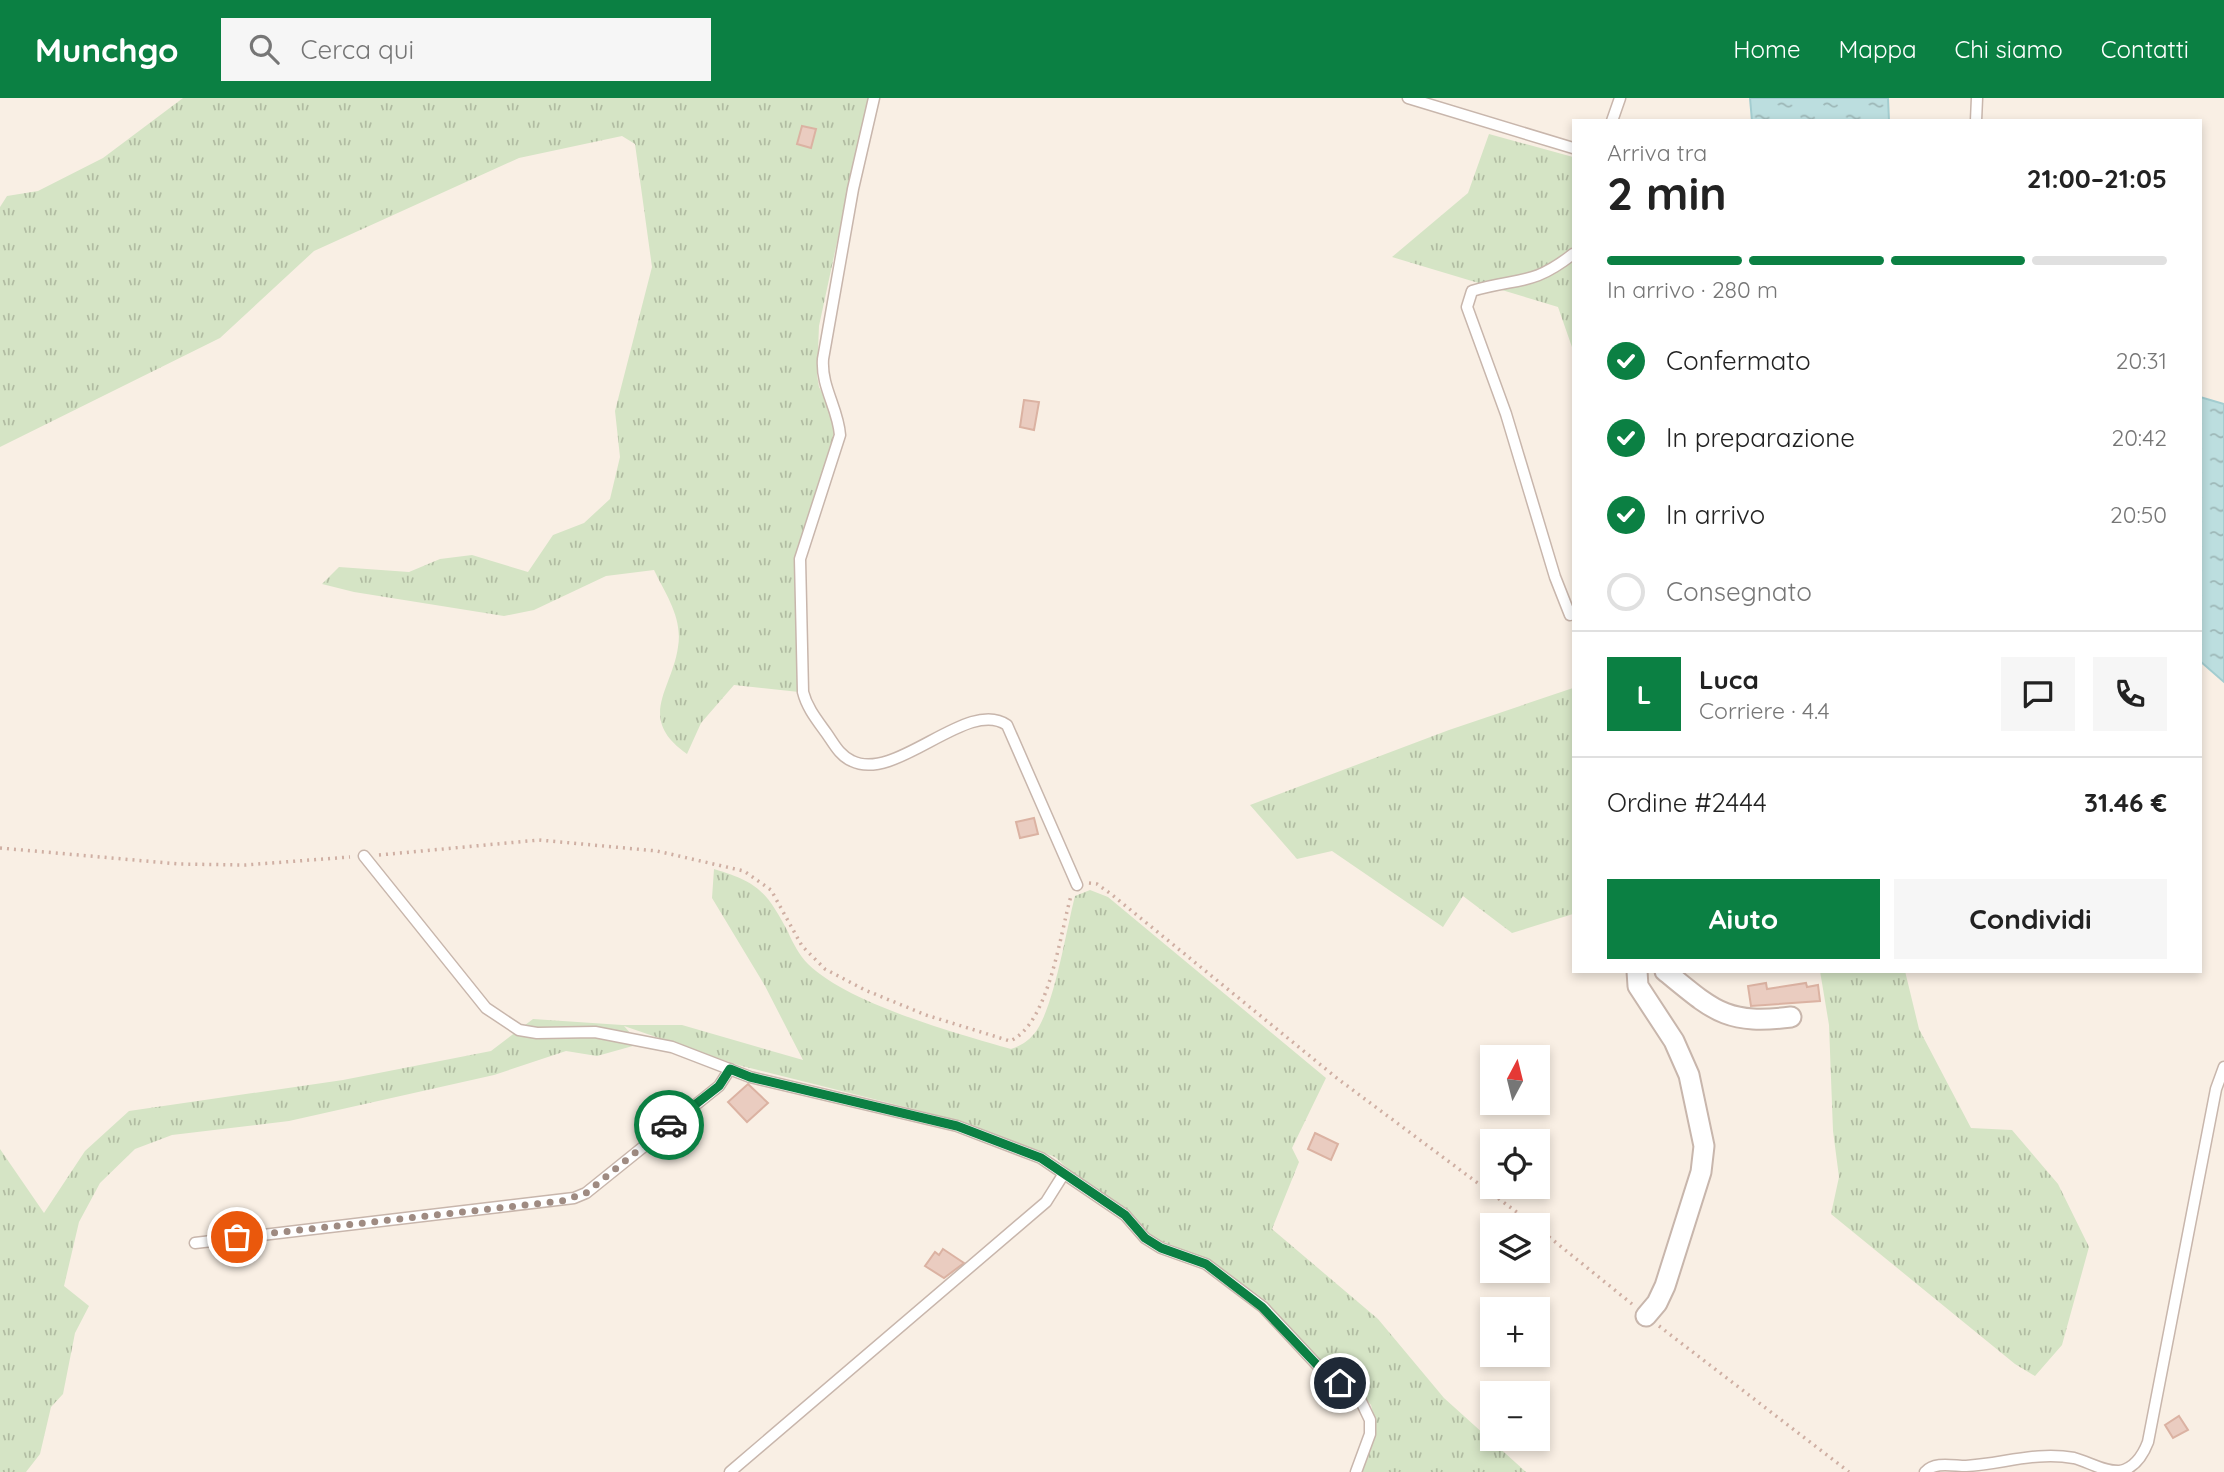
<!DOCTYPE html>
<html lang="it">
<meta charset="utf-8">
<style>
:root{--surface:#fff;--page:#f6f6f6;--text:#222;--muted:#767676;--line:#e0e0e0;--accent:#0b8043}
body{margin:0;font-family:Quicksand,sans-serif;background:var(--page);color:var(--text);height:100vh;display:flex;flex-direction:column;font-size:26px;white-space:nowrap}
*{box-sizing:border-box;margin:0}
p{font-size:23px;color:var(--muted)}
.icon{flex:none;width:38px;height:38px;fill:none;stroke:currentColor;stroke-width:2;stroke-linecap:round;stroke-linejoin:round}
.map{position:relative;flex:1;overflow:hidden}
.panel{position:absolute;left:1572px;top:21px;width:630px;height:854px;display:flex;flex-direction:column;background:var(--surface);border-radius:0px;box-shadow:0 4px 10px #0003}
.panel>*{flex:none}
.needle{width:46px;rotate:7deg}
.controls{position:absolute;left:1480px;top:947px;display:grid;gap:14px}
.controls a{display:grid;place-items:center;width:70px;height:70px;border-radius:0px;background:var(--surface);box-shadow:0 4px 10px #0003;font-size:35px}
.pin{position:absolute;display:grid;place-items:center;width:60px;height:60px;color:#fff;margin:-30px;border:4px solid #fff;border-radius:50%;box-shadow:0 2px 7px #0007}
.courier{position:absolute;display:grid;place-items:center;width:70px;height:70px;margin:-35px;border:5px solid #0b8043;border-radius:50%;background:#fff;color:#222;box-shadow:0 2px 9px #0007}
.overview em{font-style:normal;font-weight:800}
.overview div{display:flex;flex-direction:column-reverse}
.overview{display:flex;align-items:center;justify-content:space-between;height:119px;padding:0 35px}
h1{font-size:46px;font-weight:800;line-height:52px}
.bar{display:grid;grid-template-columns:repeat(4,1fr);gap:10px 7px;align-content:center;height:84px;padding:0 35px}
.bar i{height:9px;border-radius:5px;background:var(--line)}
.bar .active{background:var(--accent)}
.bar p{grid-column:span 4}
.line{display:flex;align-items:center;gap:18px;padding:0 35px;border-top:2px solid var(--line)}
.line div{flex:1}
.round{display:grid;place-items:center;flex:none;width:74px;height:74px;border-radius:0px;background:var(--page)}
ol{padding:0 35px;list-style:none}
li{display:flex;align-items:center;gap:21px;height:77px}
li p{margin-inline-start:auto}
li .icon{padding:7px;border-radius:50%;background:var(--accent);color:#fff;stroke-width:4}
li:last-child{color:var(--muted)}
li i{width:38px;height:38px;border:4px solid var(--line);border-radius:50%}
.cta{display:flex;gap:14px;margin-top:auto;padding:14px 35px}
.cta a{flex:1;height:80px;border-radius:0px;background:var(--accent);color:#fff;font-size:28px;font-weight:800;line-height:80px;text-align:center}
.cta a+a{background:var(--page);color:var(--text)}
header{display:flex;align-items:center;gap:42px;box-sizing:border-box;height:98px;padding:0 35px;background:var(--accent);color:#fff}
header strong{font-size:33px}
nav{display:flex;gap:38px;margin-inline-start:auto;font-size:24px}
.search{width:490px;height:63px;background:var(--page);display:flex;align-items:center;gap:18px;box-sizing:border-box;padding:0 24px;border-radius:0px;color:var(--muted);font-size:26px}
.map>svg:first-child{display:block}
.grass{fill:url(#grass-tufts)}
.water{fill:url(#water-ripples);stroke:#a3cdd0;stroke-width:2}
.building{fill:#eaccc0;stroke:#dbb2a2;stroke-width:2}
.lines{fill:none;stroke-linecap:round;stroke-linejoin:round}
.lane-casing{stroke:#c8b6ac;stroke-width:13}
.street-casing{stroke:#c8b6ac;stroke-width:23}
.path{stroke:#cfafa3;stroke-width:3.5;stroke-dasharray:2 5;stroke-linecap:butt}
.lane{stroke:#fff;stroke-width:10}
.street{stroke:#fff;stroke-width:19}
.done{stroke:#9f8b82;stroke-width:7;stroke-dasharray:0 12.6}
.route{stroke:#0b8043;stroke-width:9}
</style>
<header>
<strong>Munchgo</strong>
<div class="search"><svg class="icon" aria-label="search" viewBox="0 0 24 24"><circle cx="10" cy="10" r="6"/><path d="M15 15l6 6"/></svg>Cerca qui</div>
<nav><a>Home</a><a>Mappa</a><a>Chi siamo</a><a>Contatti</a></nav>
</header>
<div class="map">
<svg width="2224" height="1374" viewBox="0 0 2224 1374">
<defs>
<pattern id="grass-tufts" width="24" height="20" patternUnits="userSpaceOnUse" patternTransform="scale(1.75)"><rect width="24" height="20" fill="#d5e4c5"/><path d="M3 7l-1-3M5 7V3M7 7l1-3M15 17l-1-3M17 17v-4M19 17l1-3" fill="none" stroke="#b1bca2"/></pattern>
<pattern id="water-ripples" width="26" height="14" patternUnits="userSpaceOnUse" patternTransform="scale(1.75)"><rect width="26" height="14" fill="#bcdedf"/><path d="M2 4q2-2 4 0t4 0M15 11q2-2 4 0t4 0" fill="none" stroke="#9db7b7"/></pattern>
</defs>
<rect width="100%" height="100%" fill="#f9efe4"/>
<g class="grass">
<path d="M183,0H868L819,228L817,277L819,289L831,312L835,336L796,458L799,594L734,587L701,625L687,656C636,620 672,592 678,549C683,520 666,497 654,472L606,478L534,512L504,518L354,494L322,486L339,469L409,474L440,461L472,457L528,474L553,437L584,425L610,401L620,359L615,313L652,169L635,46L622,38L519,60L314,153L220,240L0,349V109L7,98L38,93L103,60Z"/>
<path d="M1489,36L1573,59V252L1558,209L1392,159L1468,95Z"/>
<path d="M1573,590V816L1512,835L1463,798L1443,829L1332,753L1297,761L1250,707L1449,632Z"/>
<path d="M714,771C758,784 767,794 788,834C793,845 799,857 808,866C849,906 955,935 1011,951C1020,948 1027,944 1034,936C1054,912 1066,832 1075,798L1090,792L1108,799L1326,980L1292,1050L1299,1064L1272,1131L1378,1221L1444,1300L1526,1374H1362L1374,1339L1375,1323L1371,1307L1360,1294L1323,1267L1265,1202L1209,1162L1149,1138L1126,1111L1080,1082L1055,1059L961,1023L738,967L624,928L640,946L597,958L566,953L494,977L289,1023L172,1037L135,1051L100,1085L79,1124L64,1188L89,1208L75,1235L63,1296L51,1309L40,1356L26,1374H0V1051L44,1115L85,1053L129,1013L343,982L491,953L533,921L622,927H682L803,962L765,888L712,800Z"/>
<path d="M1820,873H1905L1919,931L1971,1030L2012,1032L2058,1086L2089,1149L2062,1247L2035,1278L2015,1266L1831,1116L1839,1079L1833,1033L1829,927Z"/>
</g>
<g class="water">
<path d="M1750,0H1888L1889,23H1752Z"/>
<path d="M2200,299L2224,306V584L2200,563Z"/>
</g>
<g class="building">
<path d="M802,28L816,31L811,50L797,46Z"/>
<path d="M1024,302L1039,304L1034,332L1020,329Z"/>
<path d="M1034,720L1038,736L1020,740L1016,724Z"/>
<path d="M1766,885L1767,891L1806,885L1807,889L1818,887L1820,903L1751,908L1748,888Z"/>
<path d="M748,986L768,1005L747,1024L728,1004Z"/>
<path d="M1315,1035L1338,1046L1331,1062L1308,1051Z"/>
<path d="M943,1151L964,1165L944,1180L925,1168L935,1154L939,1157Z"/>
<path d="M2179,1318L2188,1332L2173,1340L2165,1327Z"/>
</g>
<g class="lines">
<defs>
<g id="lane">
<path d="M874,0L853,91L823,261C821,289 838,310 840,337L800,461L803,594C807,610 817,622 827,636C834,646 840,658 852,663C896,685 968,599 1007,627L1077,787"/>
<path d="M1408,0L1573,50"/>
<path d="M1612,23L1620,0"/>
<path d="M1976,23L1977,0"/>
<path d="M1570,517L1555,479L1506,316L1467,209L1472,193C1518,179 1531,189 1573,156"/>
<path d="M364,758L486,910L519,932L537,935L595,934L672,949L750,979L957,1028L1041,1060L1125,1117L1145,1140L1161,1150L1206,1166L1263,1209L1320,1270L1359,1299L1370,1322V1336L1356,1374"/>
<path d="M195,1145L574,1100L586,1095L719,988L730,971"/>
<path d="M730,1374L1046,1104L1063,1077"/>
<path d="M1925,1374C1935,1363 1953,1368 1966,1368C2003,1366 2036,1353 2074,1360C2089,1364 2104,1374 2120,1373C2135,1370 2143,1357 2148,1344L2216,991L2224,969"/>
</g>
<g id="street">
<path d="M1637,873L1638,888L1674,943L1689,977L1704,1048L1701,1074L1665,1188L1657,1205L1646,1218"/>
<path d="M1665,873C1714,913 1726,927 1791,919"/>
</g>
</defs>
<use href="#lane" class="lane-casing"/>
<use href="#street" class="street-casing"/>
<g class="path">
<path d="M0,750L179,766L245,767L350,759"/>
<path d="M379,757L539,742L657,753L744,773L771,792L802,848L825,871L865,892L926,917L1010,943C1049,926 1060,836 1071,798"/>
<path d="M1089,785L1097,786L1111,796L1338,981L1534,1127"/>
<path d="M1538,1130L1632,1206"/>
<path d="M1659,1228L1849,1374"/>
</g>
<use href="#lane" class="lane"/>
<use href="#street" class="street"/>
</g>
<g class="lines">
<path class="done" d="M237,1139L562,1103L586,1095L669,1027"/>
<path class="route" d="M669,1027L719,988L730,971L750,979L957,1028L1041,1060L1125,1117L1145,1140L1161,1150L1206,1166L1262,1209L1320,1270L1340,1285"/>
</g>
</svg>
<div class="controls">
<a><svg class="needle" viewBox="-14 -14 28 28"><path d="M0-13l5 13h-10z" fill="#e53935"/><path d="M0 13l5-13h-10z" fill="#767676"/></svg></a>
<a><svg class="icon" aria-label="locate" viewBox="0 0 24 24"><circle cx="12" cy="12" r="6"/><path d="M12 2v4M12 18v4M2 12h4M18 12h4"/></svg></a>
<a><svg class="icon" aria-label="layers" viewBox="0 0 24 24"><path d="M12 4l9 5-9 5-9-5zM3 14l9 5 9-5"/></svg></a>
<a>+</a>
<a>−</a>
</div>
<div class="pin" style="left:237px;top:1139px;background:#ea580c"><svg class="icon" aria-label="bag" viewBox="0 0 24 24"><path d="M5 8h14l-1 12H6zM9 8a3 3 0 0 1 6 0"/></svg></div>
<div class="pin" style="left:1340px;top:1285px;background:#1f2937"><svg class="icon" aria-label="home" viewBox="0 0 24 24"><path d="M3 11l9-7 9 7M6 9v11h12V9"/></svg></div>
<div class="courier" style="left:669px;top:1027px"><svg class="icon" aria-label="car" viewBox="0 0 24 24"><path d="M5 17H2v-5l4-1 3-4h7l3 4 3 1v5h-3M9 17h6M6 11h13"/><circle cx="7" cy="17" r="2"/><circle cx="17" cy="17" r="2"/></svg></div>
<section class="panel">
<div class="overview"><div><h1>2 min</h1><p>Arriva tra</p></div><em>21:00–21:05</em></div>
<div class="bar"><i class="active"></i><i class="active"></i><i class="active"></i><i></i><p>In arrivo · 280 m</p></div>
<ol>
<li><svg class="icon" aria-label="check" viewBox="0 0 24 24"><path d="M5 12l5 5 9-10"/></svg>Confermato<p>20:31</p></li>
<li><svg class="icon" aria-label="check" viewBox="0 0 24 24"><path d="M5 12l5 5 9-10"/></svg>In preparazione<p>20:42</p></li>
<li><svg class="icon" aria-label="check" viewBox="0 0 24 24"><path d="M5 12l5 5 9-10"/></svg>In arrivo<p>20:50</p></li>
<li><i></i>Consegnato</li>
</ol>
<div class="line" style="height:126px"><b class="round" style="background:var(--accent);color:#fff">L</b><div><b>Luca</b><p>Corriere · 4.4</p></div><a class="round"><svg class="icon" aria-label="chat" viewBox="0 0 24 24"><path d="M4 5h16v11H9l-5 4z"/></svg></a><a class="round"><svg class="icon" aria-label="phone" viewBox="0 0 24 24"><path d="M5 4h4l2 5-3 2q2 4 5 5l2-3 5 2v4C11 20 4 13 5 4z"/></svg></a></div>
<div class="line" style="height:91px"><div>Ordine #2444</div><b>31.46 €</b></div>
<div class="cta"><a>Aiuto</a><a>Condividi</a></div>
</section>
</div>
